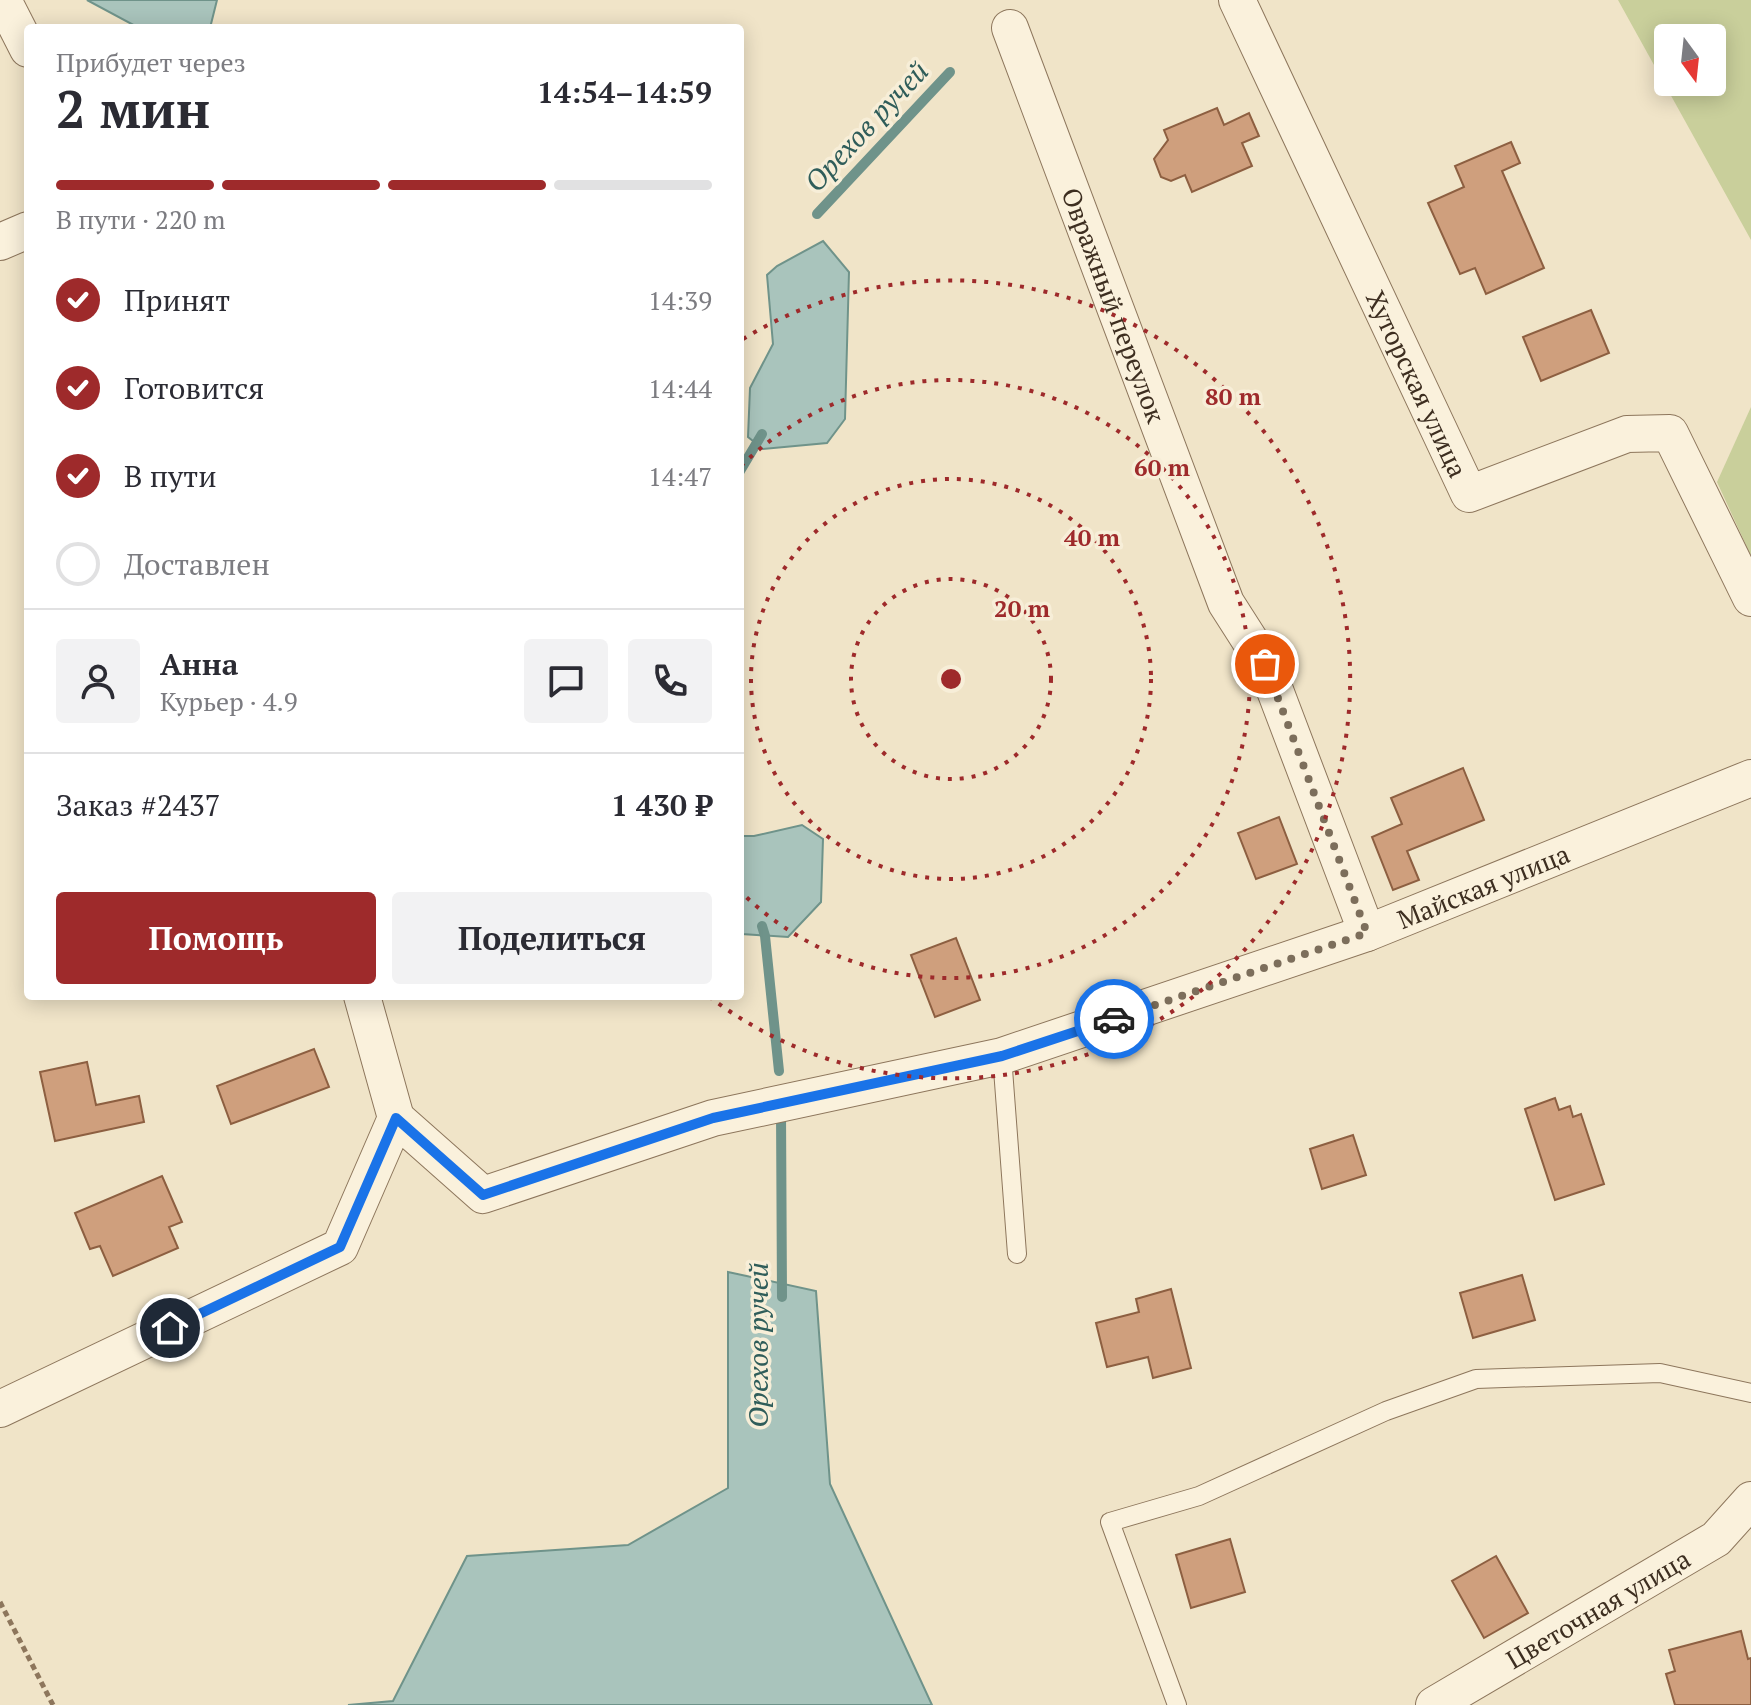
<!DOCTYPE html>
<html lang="ru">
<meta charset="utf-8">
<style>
:root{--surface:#fff;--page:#f2f2f3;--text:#2b2b33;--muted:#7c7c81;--line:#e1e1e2;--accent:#9e2a2b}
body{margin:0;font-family:"PT Serif",serif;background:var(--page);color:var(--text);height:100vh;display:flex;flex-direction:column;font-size:30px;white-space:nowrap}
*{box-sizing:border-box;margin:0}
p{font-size:26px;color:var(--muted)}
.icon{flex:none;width:44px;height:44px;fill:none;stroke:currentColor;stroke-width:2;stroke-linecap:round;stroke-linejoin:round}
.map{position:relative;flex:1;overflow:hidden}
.side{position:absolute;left:24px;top:24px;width:720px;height:976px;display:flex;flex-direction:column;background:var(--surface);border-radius:8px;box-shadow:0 4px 20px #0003}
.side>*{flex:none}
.needle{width:52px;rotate:165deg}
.buttons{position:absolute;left:1654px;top:24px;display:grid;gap:16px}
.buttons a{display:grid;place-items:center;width:72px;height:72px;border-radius:8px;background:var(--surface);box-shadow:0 4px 20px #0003;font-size:40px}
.pin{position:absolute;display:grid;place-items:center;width:68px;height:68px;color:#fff;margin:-34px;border:4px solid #fff;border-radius:50%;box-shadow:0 2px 8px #0007}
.courier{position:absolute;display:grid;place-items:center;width:80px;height:80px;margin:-40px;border:6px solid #1a73e8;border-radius:50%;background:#fff;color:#222;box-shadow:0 2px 10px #0007}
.summary em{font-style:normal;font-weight:700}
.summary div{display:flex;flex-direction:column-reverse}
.summary{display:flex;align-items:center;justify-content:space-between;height:136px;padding:0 32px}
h1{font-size:52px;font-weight:700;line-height:60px}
.bar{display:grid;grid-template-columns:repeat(4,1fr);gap:12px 8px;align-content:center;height:96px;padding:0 32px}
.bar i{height:10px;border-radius:6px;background:var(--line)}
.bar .current{background:var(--accent)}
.bar p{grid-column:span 4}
.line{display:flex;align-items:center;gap:20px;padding:0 32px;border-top:2px solid var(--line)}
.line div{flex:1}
.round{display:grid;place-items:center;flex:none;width:84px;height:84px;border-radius:8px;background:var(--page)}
ol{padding:0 32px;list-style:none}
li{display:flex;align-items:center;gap:24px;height:88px}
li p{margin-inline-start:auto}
li .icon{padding:8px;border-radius:50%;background:var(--accent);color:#fff;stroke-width:4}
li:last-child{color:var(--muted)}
li i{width:44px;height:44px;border:4px solid var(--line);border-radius:50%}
.cta{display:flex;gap:16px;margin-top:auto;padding:16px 32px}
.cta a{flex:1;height:92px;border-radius:8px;background:var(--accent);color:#fff;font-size:32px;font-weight:700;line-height:92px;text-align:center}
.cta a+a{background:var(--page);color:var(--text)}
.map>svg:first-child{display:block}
.green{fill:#c9cf9b;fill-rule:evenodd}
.water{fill:#a9c4bc;stroke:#6f938a;stroke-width:2}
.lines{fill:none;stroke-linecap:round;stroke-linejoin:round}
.stream{stroke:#6f938a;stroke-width:10}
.building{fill:#cf9f7d;stroke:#8d5f41;stroke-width:2}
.service-casing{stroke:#8d765c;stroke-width:20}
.minor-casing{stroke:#8d765c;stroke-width:38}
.path{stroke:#8d765c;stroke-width:5;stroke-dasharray:6 4;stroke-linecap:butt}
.service{stroke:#faf1dc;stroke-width:18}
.minor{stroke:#faf1dc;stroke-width:36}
.done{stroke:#7c6e5b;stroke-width:8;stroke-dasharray:0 14.4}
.route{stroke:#1a73e8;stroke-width:10}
.ring{fill:none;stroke:#9e2a2b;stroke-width:4;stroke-dasharray:4 8}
.labels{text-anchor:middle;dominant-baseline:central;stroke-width:7;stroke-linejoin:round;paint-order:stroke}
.street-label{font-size:26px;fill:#3d2e20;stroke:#f7eed8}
.water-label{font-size:28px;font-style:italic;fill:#2f5d5a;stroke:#f7eed8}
.centre{fill:#9e2a2b;stroke:#f7eed8;stroke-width:4}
.ring-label{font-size:24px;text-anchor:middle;font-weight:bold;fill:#9e2a2b;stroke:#f7eed8;stroke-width:7;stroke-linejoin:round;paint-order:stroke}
</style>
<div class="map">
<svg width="1751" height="1705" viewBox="0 0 1751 1705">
<rect width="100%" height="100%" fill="#f0e4c8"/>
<g class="green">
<path d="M1618,0H1751V240ZM1668,38H1712V82H1668Z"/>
<path d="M1751,407V556L1717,482Z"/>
</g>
<g class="water">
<path d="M87,0H217L210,28H139Z"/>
<path d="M823,241L849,272L845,419L827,443L763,449L748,437L750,388L773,344L767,275L777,266Z"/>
<path d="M802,825L823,839L821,902L788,937L742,934L740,836H754Z"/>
<path d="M728,1272L816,1291L830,1484L932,1705H348L393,1701L467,1556L628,1545L728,1488Z"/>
</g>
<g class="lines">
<g class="stream">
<path d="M817,214L950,72"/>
<path d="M740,471L762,434"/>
<path d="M762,926L765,936L779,1071"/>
<path d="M781,1111L782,1297"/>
</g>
</g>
<g class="building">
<path d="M1217,108L1224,125L1249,113L1259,136L1242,143L1252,166L1192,192L1185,175L1171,181L1161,177L1154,159L1168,140L1164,130Z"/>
<path d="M1511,142L1520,163L1502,171L1544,268L1486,294L1475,268L1460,274L1428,203L1464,187L1455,166Z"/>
<path d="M1591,310L1609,353L1541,381L1523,337Z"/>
<path d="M1463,768L1484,820L1407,851L1419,880L1393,890L1372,837L1402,824L1391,798Z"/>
<path d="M1279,817L1297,864L1256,879L1238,833Z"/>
<path d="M956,938L980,1000L935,1017L911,955Z"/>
<path d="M314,1049L329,1087L231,1124L217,1086Z"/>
<path d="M87,1062L96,1105L139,1096L144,1122L55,1141L40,1072Z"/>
<path d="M1555,1098L1559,1110L1570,1106L1573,1117L1581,1114L1604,1184L1555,1200L1525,1109Z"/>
<path d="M1353,1135L1366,1175L1322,1189L1310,1149Z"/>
<path d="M162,1176L182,1222L169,1227L178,1248L113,1276L100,1246L90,1249L75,1213Z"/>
<path d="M1522,1275L1535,1320L1473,1338L1460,1293Z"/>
<path d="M1171,1289L1191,1368L1153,1378L1148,1357L1107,1367L1096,1323L1139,1312L1136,1299Z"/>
<path d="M1230,1539L1245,1592L1191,1608L1176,1555Z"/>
<path d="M1496,1556L1528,1613L1484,1638L1452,1581Z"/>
<path d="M1741,1631L1748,1659L1751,1658V1705H1675L1666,1674L1675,1671L1669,1650Z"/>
</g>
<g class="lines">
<defs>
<g id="service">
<path d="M1002,1056L1017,1254"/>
<path d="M1177,1705L1110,1522L1199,1496L1386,1411L1476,1379L1660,1373L1751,1393"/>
</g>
<g id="minor">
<path d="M3,0L28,49"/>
<path id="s1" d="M1237,0L1469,494L1627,434L1670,433L1751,598"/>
<path id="s2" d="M1010,28L1226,603L1265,664L1367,933"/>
<path d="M0,242L28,230"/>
<path d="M362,996L396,1118"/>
<path id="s3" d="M0,1409L340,1247L396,1118L483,1195L713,1118L1002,1056L1367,933L1751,778"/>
<path id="s4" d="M1434,1705L1716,1539L1751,1500"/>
</g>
</defs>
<use href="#service" class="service-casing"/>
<use href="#minor" class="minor-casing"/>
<path class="path" d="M0,1602L53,1705"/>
<use href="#service" class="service"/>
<use href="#minor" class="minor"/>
</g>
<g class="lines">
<path class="done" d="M1114,1019L1367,933L1265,664"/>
<path class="route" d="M170,1328L340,1247L396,1118L483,1195L713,1118L1002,1056L1114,1019"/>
</g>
<g class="ring">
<circle cx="951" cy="679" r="100"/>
<circle cx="951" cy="679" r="200"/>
<path d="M741 466A299 299 0 1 1 741 892"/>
<path d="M743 339A399 399 0 1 1 711 998"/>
</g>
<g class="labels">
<g class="street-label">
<text stroke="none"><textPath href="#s2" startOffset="296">Овражный переулок</textPath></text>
<text stroke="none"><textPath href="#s1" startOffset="424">Хуторская улица</textPath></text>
<text stroke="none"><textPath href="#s3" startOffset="1682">Майская улица</textPath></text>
<text stroke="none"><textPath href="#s4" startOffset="190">Цветочная улица</textPath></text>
</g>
<g class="water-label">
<text transform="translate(866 126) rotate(-47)">Орехов ручей</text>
<text transform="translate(757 1345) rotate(-90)">Орехов ручей</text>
</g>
</g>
<circle cx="951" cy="679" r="12" class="centre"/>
<g class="ring-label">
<text x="1233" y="405">80 m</text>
<text x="1162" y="476">60 m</text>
<text x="1092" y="546">40 m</text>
<text x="1022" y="617">20 m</text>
</g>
</svg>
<div class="buttons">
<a><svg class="needle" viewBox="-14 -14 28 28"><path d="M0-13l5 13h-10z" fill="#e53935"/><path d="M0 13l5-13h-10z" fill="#7c7c81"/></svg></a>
</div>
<div class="pin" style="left:1265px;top:664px;background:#ea580c"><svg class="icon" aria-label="bag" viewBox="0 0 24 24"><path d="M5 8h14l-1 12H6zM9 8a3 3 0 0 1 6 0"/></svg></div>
<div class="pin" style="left:170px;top:1328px;background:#1f2937"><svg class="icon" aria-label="home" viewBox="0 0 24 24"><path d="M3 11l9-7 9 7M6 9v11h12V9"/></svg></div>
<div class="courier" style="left:1114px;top:1019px"><svg class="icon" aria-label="car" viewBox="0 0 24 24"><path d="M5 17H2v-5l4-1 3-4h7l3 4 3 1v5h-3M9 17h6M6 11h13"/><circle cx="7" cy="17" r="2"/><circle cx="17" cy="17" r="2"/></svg></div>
<section class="side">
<div class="summary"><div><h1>2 мин</h1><p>Прибудет через</p></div><em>14:54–14:59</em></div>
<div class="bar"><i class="current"></i><i class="current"></i><i class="current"></i><i></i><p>В пути · 220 m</p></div>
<ol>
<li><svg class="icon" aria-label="check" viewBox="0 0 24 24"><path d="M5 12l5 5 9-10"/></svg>Принят<p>14:39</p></li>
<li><svg class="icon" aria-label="check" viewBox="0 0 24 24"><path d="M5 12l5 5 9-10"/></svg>Готовится<p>14:44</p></li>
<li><svg class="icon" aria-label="check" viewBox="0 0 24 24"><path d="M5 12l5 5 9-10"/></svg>В пути<p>14:47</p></li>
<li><i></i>Доставлен</li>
</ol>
<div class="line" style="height:144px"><a class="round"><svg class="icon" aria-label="person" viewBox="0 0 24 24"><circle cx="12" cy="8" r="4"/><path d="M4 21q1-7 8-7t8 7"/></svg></a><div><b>Анна</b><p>Курьер · 4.9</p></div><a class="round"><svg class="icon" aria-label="chat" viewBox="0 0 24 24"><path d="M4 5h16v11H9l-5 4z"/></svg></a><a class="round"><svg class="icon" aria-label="phone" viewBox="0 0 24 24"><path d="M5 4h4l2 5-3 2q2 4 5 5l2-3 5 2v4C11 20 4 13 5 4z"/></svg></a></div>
<div class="line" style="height:104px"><div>Заказ #2437</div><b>1 430 ₽</b></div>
<div class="cta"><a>Помощь</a><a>Поделиться</a></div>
</section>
</div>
